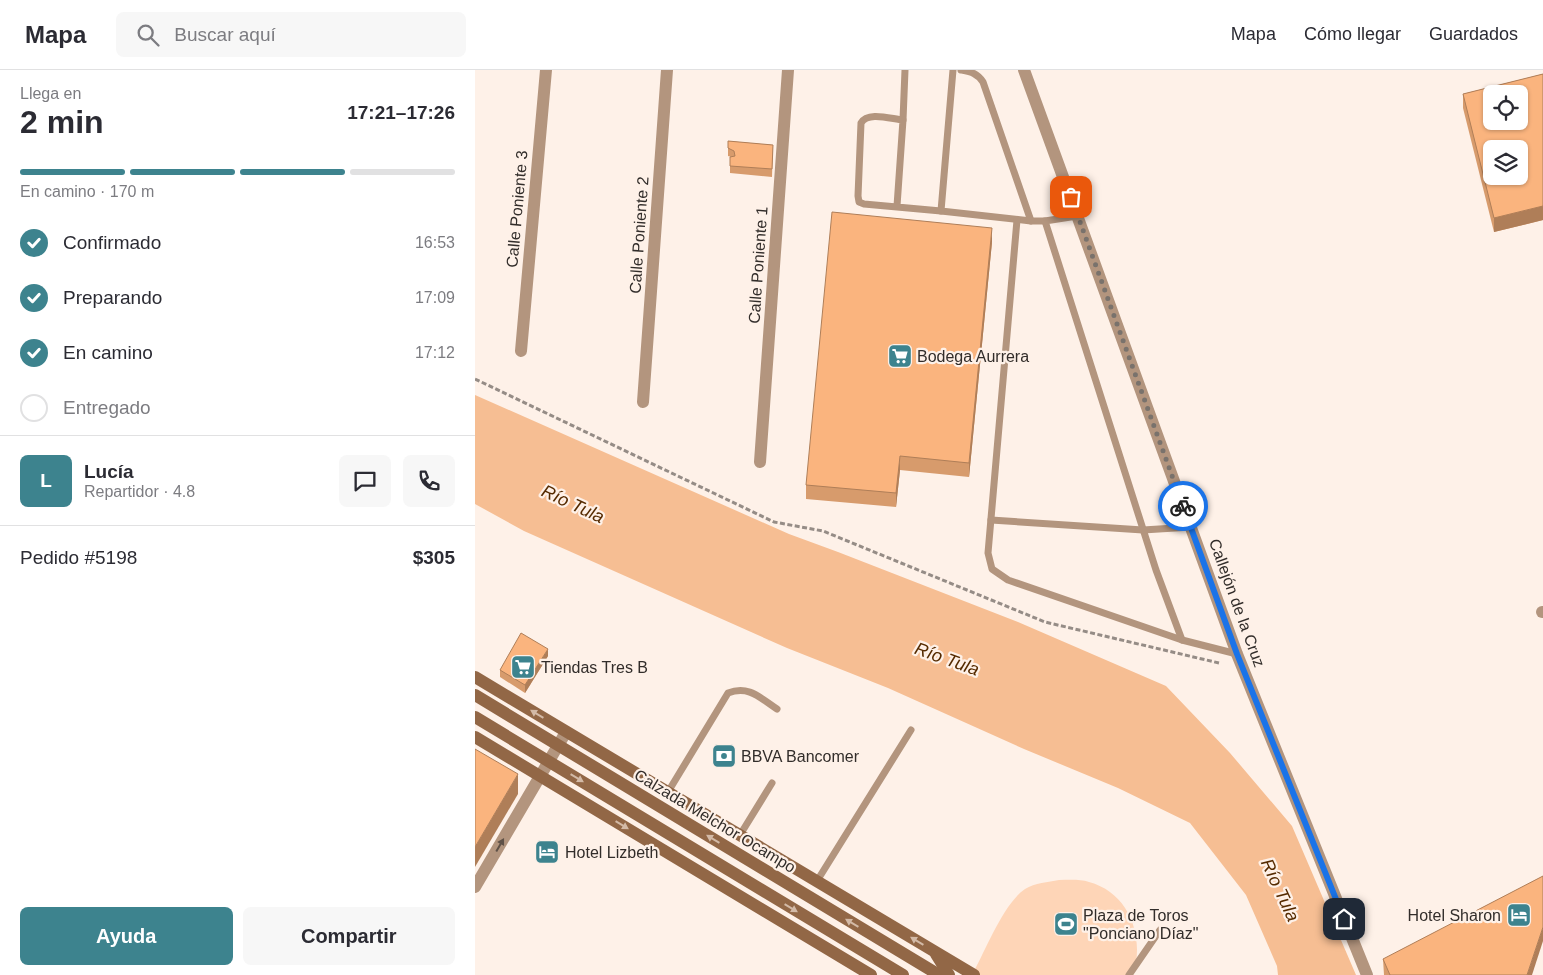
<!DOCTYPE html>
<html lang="es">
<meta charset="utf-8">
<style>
:root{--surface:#fff;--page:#f7f7f7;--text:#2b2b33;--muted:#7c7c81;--line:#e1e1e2;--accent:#3d838e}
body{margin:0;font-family:Arial,sans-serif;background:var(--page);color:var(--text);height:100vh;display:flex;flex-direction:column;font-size:19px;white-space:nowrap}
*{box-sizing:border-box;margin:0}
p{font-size:16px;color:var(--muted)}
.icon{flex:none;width:28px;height:28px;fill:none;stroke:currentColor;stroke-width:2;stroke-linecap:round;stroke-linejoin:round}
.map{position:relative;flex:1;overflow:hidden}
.details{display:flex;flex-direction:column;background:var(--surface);width:475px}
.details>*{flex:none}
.fabs{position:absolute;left:1008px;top:15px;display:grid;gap:10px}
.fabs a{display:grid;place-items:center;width:45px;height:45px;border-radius:8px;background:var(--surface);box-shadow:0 1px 4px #0004;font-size:25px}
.pin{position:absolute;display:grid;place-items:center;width:42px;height:42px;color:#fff;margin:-21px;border-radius:10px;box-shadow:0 2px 8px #0006}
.courier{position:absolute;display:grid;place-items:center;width:50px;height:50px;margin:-25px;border:4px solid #1a73e8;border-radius:50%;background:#fff;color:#222;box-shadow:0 1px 6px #0007}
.headline em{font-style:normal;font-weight:600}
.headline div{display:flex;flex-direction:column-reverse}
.headline{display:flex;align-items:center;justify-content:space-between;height:85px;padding:0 20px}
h1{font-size:32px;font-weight:600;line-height:38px}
.bar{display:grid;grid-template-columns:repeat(4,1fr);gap:8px 5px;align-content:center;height:60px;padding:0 20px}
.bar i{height:6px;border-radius:4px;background:var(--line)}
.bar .active{background:var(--accent)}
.bar p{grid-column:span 4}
.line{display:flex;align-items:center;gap:12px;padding:0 20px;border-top:1px solid var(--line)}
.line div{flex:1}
.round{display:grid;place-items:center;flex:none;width:52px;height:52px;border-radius:8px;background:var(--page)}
ol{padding:0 20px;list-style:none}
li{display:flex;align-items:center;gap:15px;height:55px}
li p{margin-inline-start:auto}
li .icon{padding:5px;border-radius:50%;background:var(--accent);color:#fff;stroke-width:4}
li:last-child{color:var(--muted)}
li i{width:28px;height:28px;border:2px solid var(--line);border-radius:50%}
.button{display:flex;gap:10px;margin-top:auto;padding:10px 20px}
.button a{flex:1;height:58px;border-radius:8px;background:var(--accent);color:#fff;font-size:20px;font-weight:600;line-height:58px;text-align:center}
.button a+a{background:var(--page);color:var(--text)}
header{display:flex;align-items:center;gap:30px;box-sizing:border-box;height:70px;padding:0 25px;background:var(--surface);border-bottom:1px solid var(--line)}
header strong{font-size:24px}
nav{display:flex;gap:28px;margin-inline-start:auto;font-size:18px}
.search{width:350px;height:45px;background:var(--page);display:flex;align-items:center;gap:12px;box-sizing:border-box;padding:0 18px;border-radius:8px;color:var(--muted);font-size:19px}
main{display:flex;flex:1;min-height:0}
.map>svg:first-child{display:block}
.green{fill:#fed5b7}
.water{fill:#f6be93}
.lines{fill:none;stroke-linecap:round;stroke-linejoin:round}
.path{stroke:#958c86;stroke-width:3;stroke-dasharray:5 2.5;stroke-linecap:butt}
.service{stroke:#b3957e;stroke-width:7}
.minor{stroke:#b3957e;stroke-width:12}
.secondary{stroke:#926746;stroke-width:12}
.wall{fill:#d79b6c}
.shaded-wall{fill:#af7e58}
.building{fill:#fab47e;stroke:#af7e58;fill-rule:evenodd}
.oneway{fill:#d3baa7}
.oneway2{fill:#5f5147}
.done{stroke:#79726c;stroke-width:5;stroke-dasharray:0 9}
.route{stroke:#1a73e8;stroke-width:6}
.labels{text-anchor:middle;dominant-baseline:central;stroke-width:4.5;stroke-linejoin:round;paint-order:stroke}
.street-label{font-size:16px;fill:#322d2a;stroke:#fef1e8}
.poi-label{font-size:16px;fill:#322d2a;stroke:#fef1e8;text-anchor:start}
.water-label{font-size:18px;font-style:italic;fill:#562b00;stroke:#fef1e8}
</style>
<header>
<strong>Mapa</strong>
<div class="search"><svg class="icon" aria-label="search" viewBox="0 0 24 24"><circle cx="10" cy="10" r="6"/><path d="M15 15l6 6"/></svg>Buscar aquí</div>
<nav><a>Mapa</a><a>Cómo llegar</a><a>Guardados</a></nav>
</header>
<main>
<section class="details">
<div class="headline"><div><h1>2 min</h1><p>Llega en</p></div><em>17:21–17:26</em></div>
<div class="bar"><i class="active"></i><i class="active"></i><i class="active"></i><i></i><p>En camino · 170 m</p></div>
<ol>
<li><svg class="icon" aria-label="check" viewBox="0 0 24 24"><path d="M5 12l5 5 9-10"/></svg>Confirmado<p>16:53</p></li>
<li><svg class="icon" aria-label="check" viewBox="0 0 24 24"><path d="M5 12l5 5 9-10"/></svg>Preparando<p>17:09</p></li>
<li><svg class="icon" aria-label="check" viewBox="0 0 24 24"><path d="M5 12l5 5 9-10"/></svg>En camino<p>17:12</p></li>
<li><i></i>Entregado</li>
</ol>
<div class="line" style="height:90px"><b class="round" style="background:var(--accent);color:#fff">L</b><div><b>Lucía</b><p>Repartidor · 4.8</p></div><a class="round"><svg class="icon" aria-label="chat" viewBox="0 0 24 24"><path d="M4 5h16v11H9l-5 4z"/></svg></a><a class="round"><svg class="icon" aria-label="phone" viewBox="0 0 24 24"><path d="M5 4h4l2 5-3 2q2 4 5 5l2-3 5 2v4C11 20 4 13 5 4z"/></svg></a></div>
<div class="line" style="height:65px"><div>Pedido #5198</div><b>$305</b></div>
<div class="button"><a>Ayuda</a><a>Compartir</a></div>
</section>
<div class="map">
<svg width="1068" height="905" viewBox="0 0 1068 905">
<rect width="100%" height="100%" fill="#fef1e8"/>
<path class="green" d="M584,810C594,810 605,809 614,812C655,823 670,868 658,905H505L499,901C511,879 529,833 550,819C560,813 573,812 584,810Z"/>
<path class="water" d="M0,325L314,464L363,482L543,552L691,616L755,683L817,756L881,905H803L802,896L771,825L715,753L643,718L549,679L413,618L312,578L49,461L0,434Z"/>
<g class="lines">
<path class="path" d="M0,309L299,452L348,461L570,552L744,593"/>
<g class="service">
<path d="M478,0L466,141L556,151H570"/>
<path d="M486,0C496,2 502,3 508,12L556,151"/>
<path d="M428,50L430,0"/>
<path d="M422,136L428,50C416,49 393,41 386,53L383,126L384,132L389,134L466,141"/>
<path d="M602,146L570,151L681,500L707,570"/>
<path d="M542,150L513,483L517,499L533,510L707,570L762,584"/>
<path d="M516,450L668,460L716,457"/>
<path d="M193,722L253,623C274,615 285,628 302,639"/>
<path d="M265,765L297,713"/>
<path d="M342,811L436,660"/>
<path d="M654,905L685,860"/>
</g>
<g class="minor">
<path d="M549,0L762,584L892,905"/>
<path d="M46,281L71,0"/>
<path d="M168,332L192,0"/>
<path d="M285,392L313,0"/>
<path d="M1067,542H1068"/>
<path d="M0,817L91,662"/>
</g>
<g class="secondary">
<path d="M0,607L499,905"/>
<path d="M0,625L464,905"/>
<path d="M0,647L428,905"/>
<path d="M0,667L396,905"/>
<path d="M461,884L474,905"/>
</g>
</g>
<g class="wall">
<path d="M1068,4V150L1019,162L988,38V24Z"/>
<path d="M253,71L298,75L297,107L255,103V87H256L253,86Z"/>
<path d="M517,172L494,407L425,400L421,437L331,429V415Z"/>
<path d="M73,586L50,623L25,607V600Z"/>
<path d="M908,889L1057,905H909Z"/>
</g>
<g class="shaded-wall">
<path d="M1068,136V150L1019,162V148Z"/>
<path d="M517,158V172L494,407V393Z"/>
<path d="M425,386V400L421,437V423Z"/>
<path d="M73,579V586L50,623V615Z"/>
<path d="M43,704V724L0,797V777Z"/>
<path d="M1068,857V871L1057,905H1052Z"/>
</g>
<g class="building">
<path d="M1068,4V136L1019,148L988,24ZM1016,24H1044V51H1016ZM1016,79H1044V106H1016Z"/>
<path d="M253,71L298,75L297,99L255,96V87L260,86L259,81L253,78Z"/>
<path d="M357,142L517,158L494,393L425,386L421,423L331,415Z"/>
<path d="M46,563L73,579L50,615L25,600Z"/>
<path d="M0,679L43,704L0,777Z"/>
<path d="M1068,806V857L1052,905H915L908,889Z"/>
</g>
<defs><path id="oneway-solid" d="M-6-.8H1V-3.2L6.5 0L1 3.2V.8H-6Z" transform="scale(1.25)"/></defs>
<g class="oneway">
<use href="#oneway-solid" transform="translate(62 644) rotate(-149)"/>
<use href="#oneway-solid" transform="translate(102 708) rotate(31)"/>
<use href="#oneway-solid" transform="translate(147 755) rotate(31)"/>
<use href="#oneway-solid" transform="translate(238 769) rotate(-149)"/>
<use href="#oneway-solid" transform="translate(316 838) rotate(31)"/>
<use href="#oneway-solid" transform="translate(377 853) rotate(-149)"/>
<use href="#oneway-solid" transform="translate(442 871) rotate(-149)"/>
</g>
<use class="oneway2" href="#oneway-solid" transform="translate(25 775) rotate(-60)"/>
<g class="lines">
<path class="done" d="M596,127L708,436"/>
<path class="route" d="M708,436L762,584L869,849"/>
</g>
<defs>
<symbol id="supermarket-square" viewBox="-11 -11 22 22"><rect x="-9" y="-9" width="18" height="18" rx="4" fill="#3d838e" stroke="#fef1e8"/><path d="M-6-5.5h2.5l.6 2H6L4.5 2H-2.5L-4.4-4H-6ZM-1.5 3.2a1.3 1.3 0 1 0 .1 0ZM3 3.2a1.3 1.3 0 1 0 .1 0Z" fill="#fff"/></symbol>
<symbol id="bank-square" viewBox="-11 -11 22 22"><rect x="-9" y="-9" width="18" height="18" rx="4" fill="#3d838e" stroke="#fef1e8"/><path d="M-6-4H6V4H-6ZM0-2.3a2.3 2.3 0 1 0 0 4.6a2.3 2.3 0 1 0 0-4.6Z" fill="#fff"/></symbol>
<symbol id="hotel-square" viewBox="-11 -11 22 22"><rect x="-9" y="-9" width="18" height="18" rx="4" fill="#3d838e" stroke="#fef1e8"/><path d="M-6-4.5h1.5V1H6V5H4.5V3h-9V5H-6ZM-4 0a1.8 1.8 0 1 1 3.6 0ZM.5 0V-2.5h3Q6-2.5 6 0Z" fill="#fff"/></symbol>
<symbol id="stadium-square" viewBox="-11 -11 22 22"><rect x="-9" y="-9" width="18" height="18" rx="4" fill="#3d838e" stroke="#fef1e8"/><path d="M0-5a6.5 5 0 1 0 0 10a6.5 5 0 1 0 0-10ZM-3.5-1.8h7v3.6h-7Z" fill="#fff"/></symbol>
</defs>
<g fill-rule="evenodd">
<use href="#supermarket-square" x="411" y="272" width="28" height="28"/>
<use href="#supermarket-square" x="34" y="583" width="28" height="28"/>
<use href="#bank-square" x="235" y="672" width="28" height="28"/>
<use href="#hotel-square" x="58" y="768" width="28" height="28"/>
<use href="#hotel-square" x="1030" y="831" width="28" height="28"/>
<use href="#stadium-square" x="577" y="840" width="28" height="28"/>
</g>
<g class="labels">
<g class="street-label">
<text transform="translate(42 139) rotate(-85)">Calle Poniente 3</text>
<text transform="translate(164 165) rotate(-86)">Calle Poniente 2</text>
<text transform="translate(283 195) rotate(-86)">Calle Poniente 1</text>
<text transform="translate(762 533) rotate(70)">Callejón de la Cruz</text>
<text transform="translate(240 751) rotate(31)">Calzada Melchor Ocampo</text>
</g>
<g class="poi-label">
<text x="442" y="286">Bodega Aurrera</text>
<text x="66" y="597">Tiendas Tres B</text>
<text x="266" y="686">BBVA Bancomer</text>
<text x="90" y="782">Hotel Lizbeth</text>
<text x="608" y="845">Plaza de Toros<tspan x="608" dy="18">"Ponciano Díaz"</tspan></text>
<text x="1026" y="845" text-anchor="end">Hotel Sharon</text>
</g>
<g class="water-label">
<text transform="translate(98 434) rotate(25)">Río Tula</text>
<text transform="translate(472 589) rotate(20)">Río Tula</text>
<text transform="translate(805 820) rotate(65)">Río Tula</text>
</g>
</g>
</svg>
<div class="fabs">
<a><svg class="icon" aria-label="locate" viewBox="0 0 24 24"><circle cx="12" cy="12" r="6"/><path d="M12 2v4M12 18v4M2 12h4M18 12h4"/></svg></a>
<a><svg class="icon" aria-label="layers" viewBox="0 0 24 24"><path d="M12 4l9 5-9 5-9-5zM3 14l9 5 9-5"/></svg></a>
</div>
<div class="pin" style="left:596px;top:127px;background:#ea580c"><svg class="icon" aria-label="bag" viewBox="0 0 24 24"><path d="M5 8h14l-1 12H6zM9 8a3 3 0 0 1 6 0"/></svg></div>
<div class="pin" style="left:869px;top:849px;background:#1f2937"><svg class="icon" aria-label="home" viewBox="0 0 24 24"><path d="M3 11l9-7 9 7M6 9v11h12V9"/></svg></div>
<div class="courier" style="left:708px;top:436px"><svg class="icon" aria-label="bike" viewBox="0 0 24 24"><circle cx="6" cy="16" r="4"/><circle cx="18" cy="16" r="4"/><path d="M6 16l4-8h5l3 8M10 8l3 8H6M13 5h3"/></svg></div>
</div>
</main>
